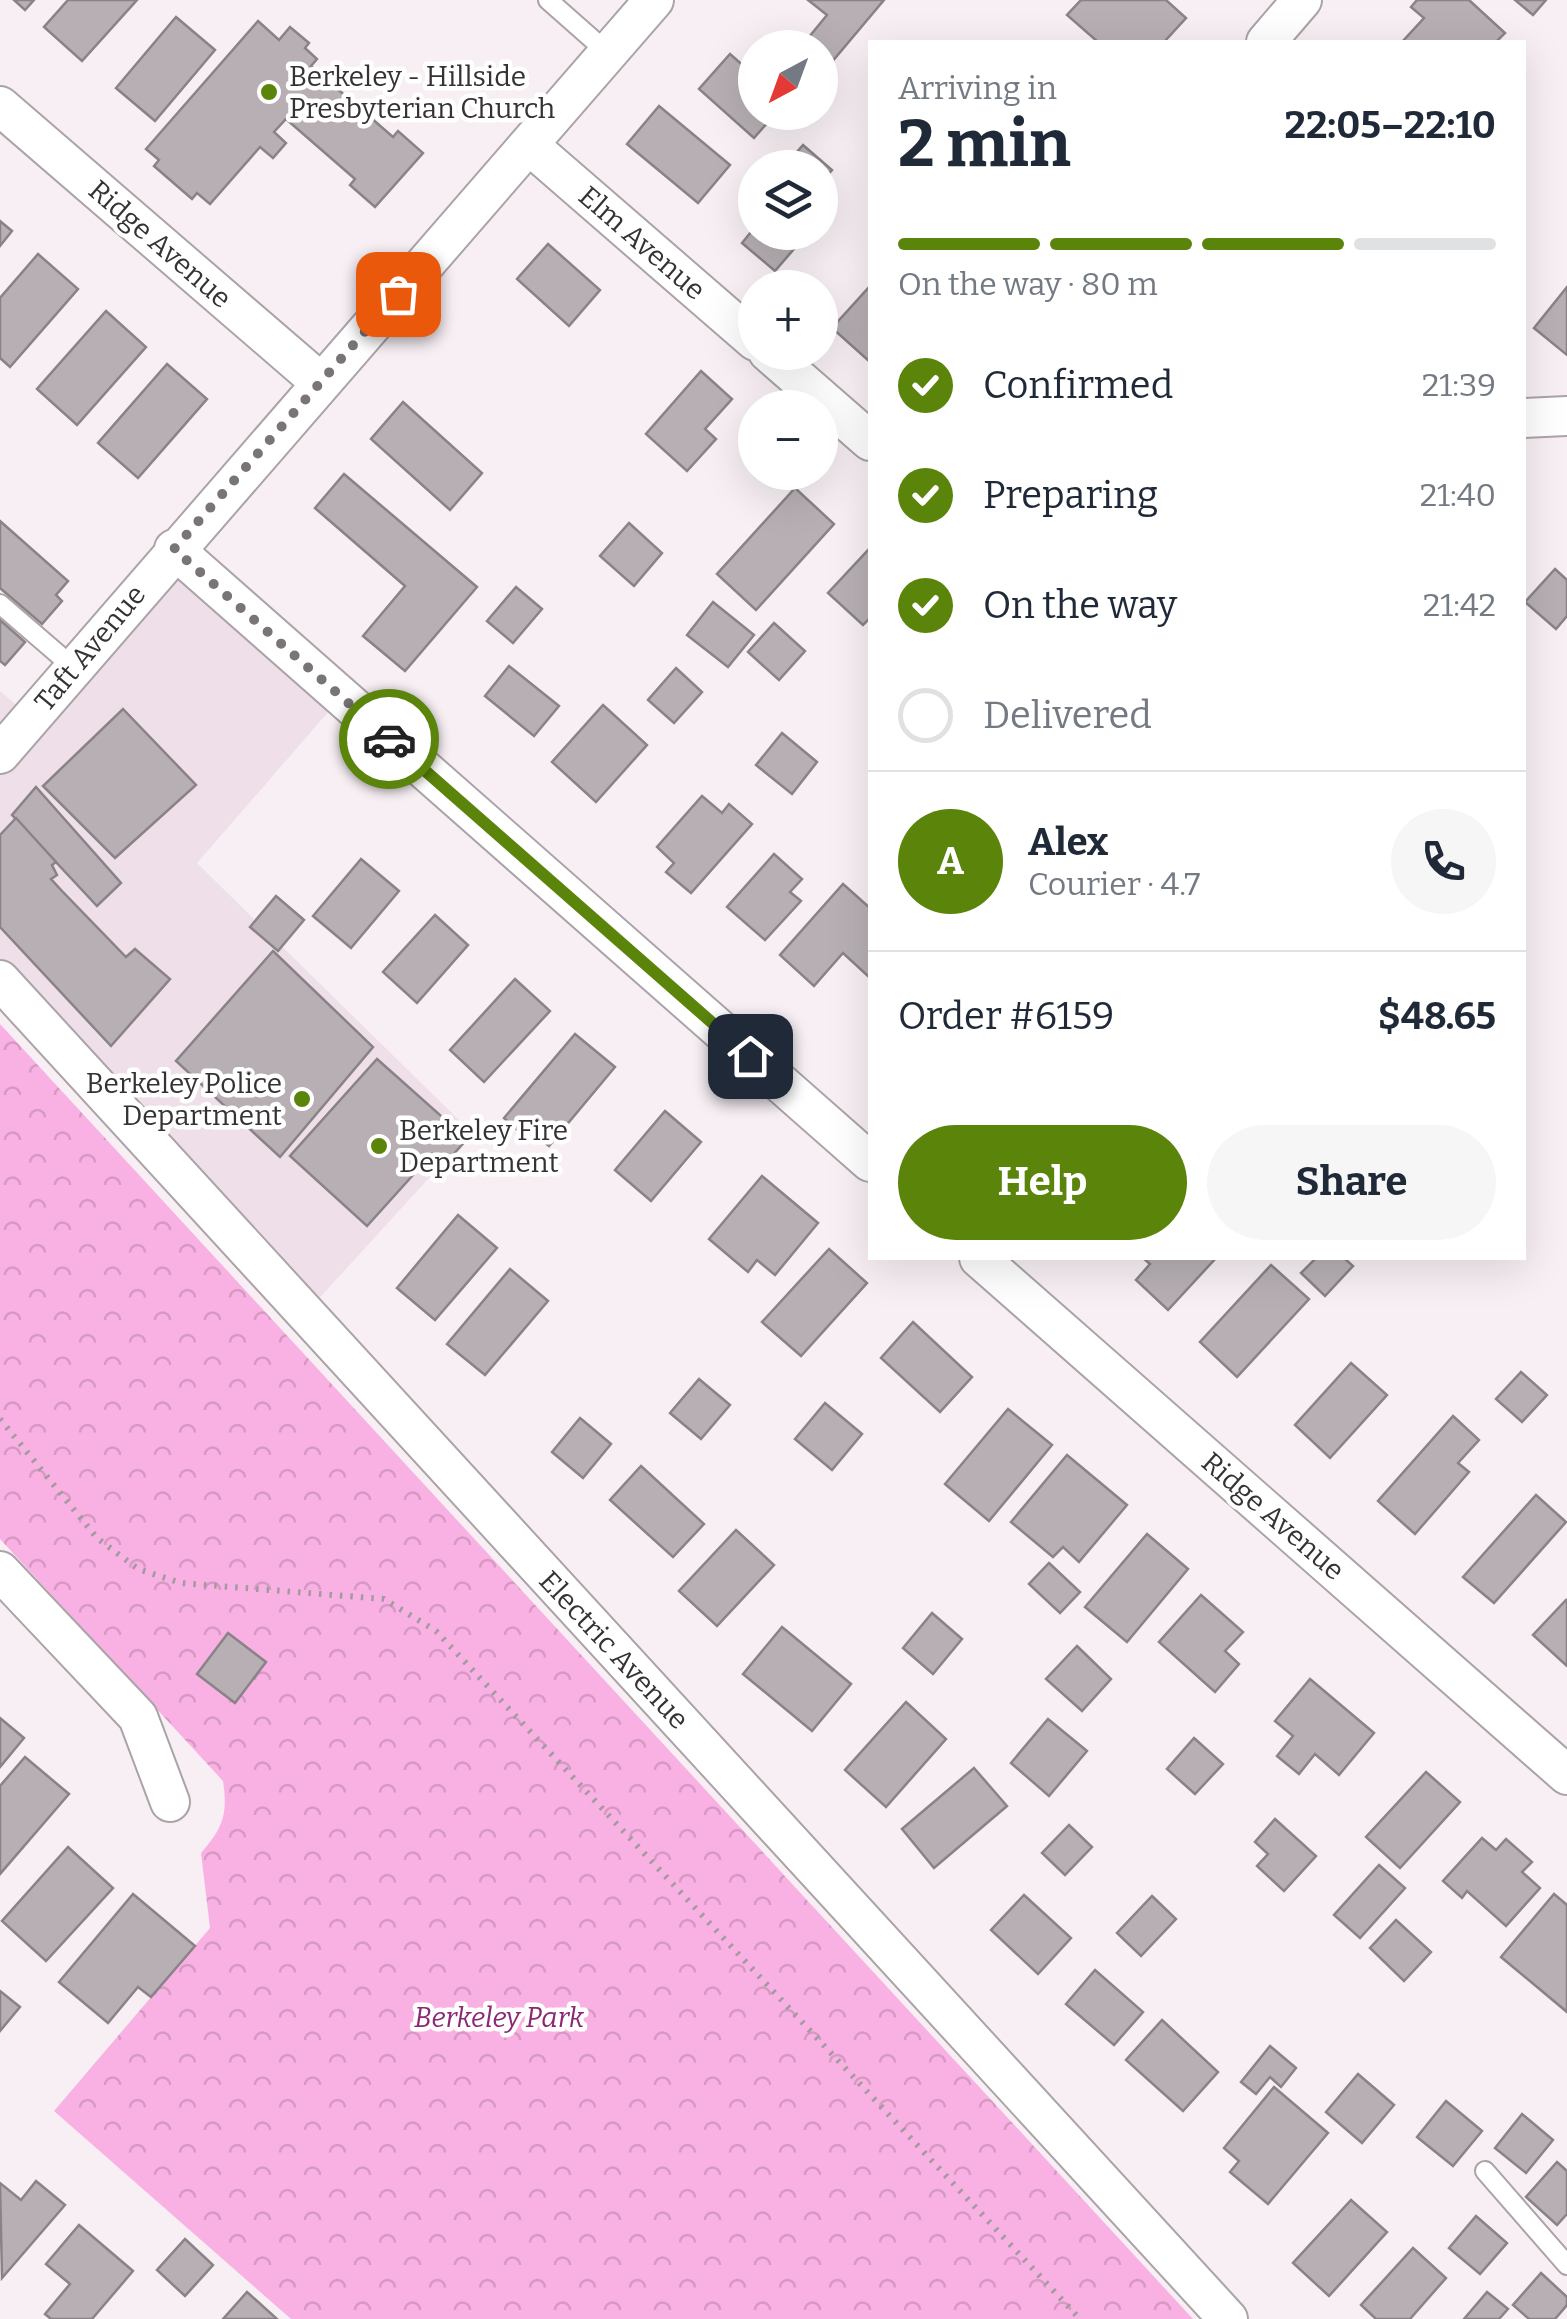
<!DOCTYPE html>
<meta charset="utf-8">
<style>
:root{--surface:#fff;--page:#f6f6f7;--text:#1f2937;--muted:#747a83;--line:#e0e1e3;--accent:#5b840b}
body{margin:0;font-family:Bitter,serif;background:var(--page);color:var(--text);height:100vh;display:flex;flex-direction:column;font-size:38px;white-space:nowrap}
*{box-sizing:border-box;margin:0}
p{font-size:32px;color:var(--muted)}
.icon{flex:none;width:55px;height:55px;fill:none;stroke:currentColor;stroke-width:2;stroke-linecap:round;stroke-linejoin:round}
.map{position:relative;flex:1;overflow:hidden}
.details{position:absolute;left:868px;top:40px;width:658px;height:1220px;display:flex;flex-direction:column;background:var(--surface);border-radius:0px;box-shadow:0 10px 40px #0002}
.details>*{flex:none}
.needle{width:65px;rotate:221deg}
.fabs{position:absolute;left:738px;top:30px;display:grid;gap:20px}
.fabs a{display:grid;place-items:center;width:100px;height:100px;border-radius:50%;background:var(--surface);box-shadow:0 10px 40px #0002;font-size:50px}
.pin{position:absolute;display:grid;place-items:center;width:85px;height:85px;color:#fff;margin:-42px;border-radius:20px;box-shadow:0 5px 15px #0006}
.courier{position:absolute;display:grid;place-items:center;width:100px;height:100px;margin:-50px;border:8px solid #5b840b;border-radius:50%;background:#fff;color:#222;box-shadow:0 2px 12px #0007}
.headline em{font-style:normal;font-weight:700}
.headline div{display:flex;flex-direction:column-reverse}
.headline{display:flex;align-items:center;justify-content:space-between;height:170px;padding:0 30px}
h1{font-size:65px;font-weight:700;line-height:75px}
.bar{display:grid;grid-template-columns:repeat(4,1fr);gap:15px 10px;align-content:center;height:120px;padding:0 30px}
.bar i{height:12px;border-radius:8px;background:var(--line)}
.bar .current{background:var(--accent)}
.bar p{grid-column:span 4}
.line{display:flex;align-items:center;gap:25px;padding:0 30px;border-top:2px solid var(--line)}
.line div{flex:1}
.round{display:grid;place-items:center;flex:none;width:105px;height:105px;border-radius:52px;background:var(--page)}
ol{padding:0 30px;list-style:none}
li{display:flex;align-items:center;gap:30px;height:110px}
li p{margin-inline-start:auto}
li .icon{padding:10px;border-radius:50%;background:var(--accent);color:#fff;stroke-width:4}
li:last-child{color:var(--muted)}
li i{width:55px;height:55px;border:5px solid var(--line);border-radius:50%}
.cta{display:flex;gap:20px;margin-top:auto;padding:20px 30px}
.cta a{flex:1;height:115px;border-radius:60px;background:var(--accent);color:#fff;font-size:40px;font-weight:700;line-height:115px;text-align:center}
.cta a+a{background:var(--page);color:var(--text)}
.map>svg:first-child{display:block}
.built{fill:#eedfe8}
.park{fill:url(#park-crowns)}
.building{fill:#b7afb4;stroke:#898286;stroke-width:2.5}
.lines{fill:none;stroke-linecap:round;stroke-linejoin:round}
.lane-casing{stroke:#aba3a8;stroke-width:22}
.street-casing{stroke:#aba3a8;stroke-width:42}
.path{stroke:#a19b9f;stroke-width:6;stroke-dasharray:2.5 8;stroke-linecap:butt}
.lane{stroke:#fff;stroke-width:18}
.street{stroke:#fff;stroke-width:38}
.done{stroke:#797477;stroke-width:10;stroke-dasharray:0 18}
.route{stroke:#5b840b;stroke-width:12}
.poi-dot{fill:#5b840b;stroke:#fff;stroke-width:4}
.labels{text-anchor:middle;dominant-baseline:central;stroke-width:9;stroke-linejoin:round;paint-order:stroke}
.poi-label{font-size:28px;fill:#353234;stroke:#fff;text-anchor:start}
.street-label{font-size:28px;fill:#353234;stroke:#fff}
.park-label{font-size:28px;font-style:italic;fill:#8b2874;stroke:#fff}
</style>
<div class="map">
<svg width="1567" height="2319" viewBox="0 0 1567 2319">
<defs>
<pattern id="park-crowns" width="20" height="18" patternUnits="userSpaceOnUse" patternTransform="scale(2.5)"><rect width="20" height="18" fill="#f9b1e3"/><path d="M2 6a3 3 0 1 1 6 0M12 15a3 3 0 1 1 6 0" fill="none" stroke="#d699c3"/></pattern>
</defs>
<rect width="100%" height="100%" fill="#f7eff4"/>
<path class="built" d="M173,559L336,703L197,863L471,1132L312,1306L0,969V691L36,722Z"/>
<path class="park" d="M0,1024L1193,2319H291L54,2111L210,1928L201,1853C223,1828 228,1814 223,1781L0,1539Z"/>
<g class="building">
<path d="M14,0H34L25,10Z"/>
<path d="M68,0H137L82,61L44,27Z"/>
<path d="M808,0H884L820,76V48H800L827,15Z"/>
<path d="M1081,0H1166L1186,18L1164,42H1098L1067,15Z"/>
<path d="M1417,0H1469L1505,33L1496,42H1402L1424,18L1411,7Z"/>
<path d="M1515,0H1546L1533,15Z"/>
<path d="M176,17L215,50L155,121L116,88Z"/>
<path d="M258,21L279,40L290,27L309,43L305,48L317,59L311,66L393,137L398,131L423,153L375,207L350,185L355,179L286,119L274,132L286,143L273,158L260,147L210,204L197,193L192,199L154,166L159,160L146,149Z"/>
<path d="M730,54L755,76V112H777L754,138L699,89Z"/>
<path d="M659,106L730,165L698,203L627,144Z"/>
<path d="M803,145L832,170L820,183V168H783Z"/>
<path d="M0,221L12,231L0,246Z"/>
<path d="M755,227V232L806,235L775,271L742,243Z"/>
<path d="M548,244L600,290L569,326L517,279Z"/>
<path d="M38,254L78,289L10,367L0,358V298Z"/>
<path d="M870,286V362L832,328Z"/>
<path d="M1567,287V355L1534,328Z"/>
<path d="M106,311L146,347L77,425L37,389Z"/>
<path d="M167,364L207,399L138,478L98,443Z"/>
<path d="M701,371L732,399L705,429L716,439L687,471L646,434Z"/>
<path d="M403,402L482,473L450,510L371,439Z"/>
<path d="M344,474L477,587L405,671L363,636L405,586L315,508Z"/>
<path d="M795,488L834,524L756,610L717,574Z"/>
<path d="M0,521L68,581L56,595L62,601L42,624L0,588Z"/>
<path d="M629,523L662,553L634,586L600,556Z"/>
<path d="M870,548V618L863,625L828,593Z"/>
<path d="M1555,569L1567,580V616L1556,629L1525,602Z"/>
<path d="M516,587L542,609L513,643L487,621Z"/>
<path d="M713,602L754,635L728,667L687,635Z"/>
<path d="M0,620L25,642L5,665L0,661Z"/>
<path d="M774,623L805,651L779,680L748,652Z"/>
<path d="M509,666L559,706L534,736L485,696Z"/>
<path d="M676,668L702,692L674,723L648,700Z"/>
<path d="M603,705L647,745L596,802L552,762Z"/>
<path d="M123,709L196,785L115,858L43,786Z"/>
<path d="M782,733L817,762L792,794L756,765Z"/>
<path d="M36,787L121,883L97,906L12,815Z"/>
<path d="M702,796L722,813L729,804L752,824L691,893L666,872L674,863L657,847Z"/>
<path d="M16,818L56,862L52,865L57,875L51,879L62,891L126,957L135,949L170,979L111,1046L0,927V835Z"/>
<path d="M774,854L802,879L790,892L801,901L765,940L727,907Z"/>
<path d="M361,859L399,891L351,948L313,916Z"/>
<path d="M843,884L870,908V978L843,953L814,986L780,955Z"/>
<path d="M276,896L304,920L278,951L250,927Z"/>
<path d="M435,915L468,945L417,1003L383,972Z"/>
<path d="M273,951L373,1047L280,1157L176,1061Z"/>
<path d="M515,979L550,1011L484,1082L450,1050Z"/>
<path d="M575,1034L615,1067L549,1146L534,1134L529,1140L504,1118Z"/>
<path d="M377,1059L467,1139L444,1165L432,1154L367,1226L290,1156Z"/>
<path d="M665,1111L701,1142L651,1201L615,1170Z"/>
<path d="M762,1176L818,1223L775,1275L757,1260L748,1272L709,1239Z"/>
<path d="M458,1215L497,1248L435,1320L397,1288Z"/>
<path d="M829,1249L867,1283L801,1356L762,1322Z"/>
<path d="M1143,1258H1216L1168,1310L1136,1280L1150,1264Z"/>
<path d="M1316,1258H1344L1353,1266L1325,1296L1301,1273Z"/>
<path d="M1271,1265L1309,1299L1237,1377L1200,1342Z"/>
<path d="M510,1269L548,1301L485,1375L447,1344Z"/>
<path d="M913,1322L972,1377L940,1412L881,1358Z"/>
<path d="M1351,1363L1387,1395L1330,1458L1295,1425Z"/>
<path d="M1521,1372L1547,1395L1522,1422L1496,1399Z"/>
<path d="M699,1379L730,1405L701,1439L670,1413Z"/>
<path d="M825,1403L862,1434L832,1470L795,1439Z"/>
<path d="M1008,1409L1052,1445L989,1521L945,1484Z"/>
<path d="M1453,1416L1479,1440L1458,1463L1469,1472L1415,1534L1378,1501Z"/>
<path d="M580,1418L611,1444L583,1478L552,1452Z"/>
<path d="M1067,1455L1127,1505L1079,1562L1063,1547L1053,1557L1011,1522Z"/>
<path d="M641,1466L704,1524L673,1557L610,1500Z"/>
<path d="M1536,1495L1566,1522L1494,1603L1463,1577Z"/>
<path d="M736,1530L774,1565L717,1626L679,1591Z"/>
<path d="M1147,1534L1188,1569L1127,1642L1085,1607Z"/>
<path d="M1049,1563L1080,1592L1060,1613L1029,1584Z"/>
<path d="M1201,1595L1243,1632L1225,1651L1239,1664L1215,1692L1159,1642Z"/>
<path d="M1566,1600L1567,1601V1666L1533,1635Z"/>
<path d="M932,1613L962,1639L933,1674L903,1648Z"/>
<path d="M782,1627L851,1684L812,1731L743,1674Z"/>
<path d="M228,1633L266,1662L235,1703L197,1674Z"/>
<path d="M1077,1646L1111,1679L1082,1711L1046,1679Z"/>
<path d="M1310,1679L1374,1733L1339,1775L1315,1754L1299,1774L1277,1756L1293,1736L1275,1721Z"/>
<path d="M906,1702L946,1739L886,1807L845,1770Z"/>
<path d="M0,1718L24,1738L0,1767Z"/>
<path d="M1048,1719L1087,1751L1049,1796L1011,1763Z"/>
<path d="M1194,1738L1223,1764L1195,1794L1167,1769Z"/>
<path d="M25,1757L69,1794L0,1874V1786Z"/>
<path d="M974,1768L1007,1806L934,1868L902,1829Z"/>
<path d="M1426,1772L1460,1802L1400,1868L1366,1837Z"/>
<path d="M1275,1819L1316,1856L1284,1891L1257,1866L1268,1854L1255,1842Z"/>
<path d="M1069,1825L1092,1847L1065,1875L1042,1853Z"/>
<path d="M1482,1838L1496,1850L1506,1839L1532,1862L1522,1872L1540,1888L1506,1926L1467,1891L1462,1898L1443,1881Z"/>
<path d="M68,1847L113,1888L46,1961L2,1921Z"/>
<path d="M1379,1865L1405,1888L1360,1938L1334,1915Z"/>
<path d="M133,1894L195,1946L151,1997L138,1987L108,2023L59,1982Z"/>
<path d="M1554,1894L1567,1905V2012L1501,1957Z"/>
<path d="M1024,1895L1071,1938L1038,1974L991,1930Z"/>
<path d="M1152,1896L1176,1919L1141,1956L1117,1933Z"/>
<path d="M1396,1920L1431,1952L1404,1981L1370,1948Z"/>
<path d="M1095,1970L1143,2012L1114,2045L1066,2004Z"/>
<path d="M0,1991L20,2007L0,2031Z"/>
<path d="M1162,2020L1218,2072L1183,2111L1126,2060Z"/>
<path d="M1270,2046L1296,2068L1281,2087L1270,2077L1256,2094L1241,2082Z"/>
<path d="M1358,2074L1394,2105L1362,2143L1326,2112Z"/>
<path d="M1274,2087L1328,2133L1268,2204L1230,2172L1239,2161L1224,2148Z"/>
<path d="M1446,2101L1482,2131L1453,2166L1417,2137Z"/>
<path d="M1522,2114L1553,2140L1526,2173L1495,2148Z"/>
<path d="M1557,2162L1567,2171V2214L1557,2225L1526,2197Z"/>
<path d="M36,2181L65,2205L2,2278L0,2183L21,2200Z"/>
<path d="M1351,2200L1387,2232L1329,2296L1293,2263Z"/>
<path d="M1476,2216L1507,2243L1480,2274L1449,2248Z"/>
<path d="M79,2225L133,2271L92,2319H51L45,2314L70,2284L46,2264Z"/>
<path d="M185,2239L213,2265L185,2296L157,2270Z"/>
<path d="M1413,2248L1446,2278L1410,2319H1376L1361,2305Z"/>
<path d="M1541,2273L1567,2297V2305L1555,2319H1529L1513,2305Z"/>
<path d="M247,2292L277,2319H223Z"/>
<path d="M1487,2292L1508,2309L1499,2319H1464Z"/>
</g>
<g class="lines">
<defs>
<g id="lane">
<path d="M548,0L608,53"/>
<path d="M0,604L73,667"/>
<path d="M1485,2171L1567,2265"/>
</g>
<g id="street">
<path d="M1266,42L1302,0"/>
<path d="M0,106L320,382"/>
<path d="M529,145L755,341"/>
<path d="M768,352L870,441"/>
<path d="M1522,418L1567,416"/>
<path d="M174,549L870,1162"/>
<path d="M0,754L654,0"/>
<path d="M0,980L1228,2319"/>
<path d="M979,1258L1567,1775"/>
<path d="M0,1571L138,1717L170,1802"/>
</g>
</defs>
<use href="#lane" class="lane-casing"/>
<use href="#street" class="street-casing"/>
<path class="path" d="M0,1419L97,1538L138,1569L181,1583L384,1599L436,1631L1080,2319"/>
<use href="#lane" class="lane"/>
<use href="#street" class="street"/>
</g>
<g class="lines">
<path class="done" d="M389,739L174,549L398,294"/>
<path class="route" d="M389,739L750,1056"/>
</g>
<g class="poi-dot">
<circle cx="269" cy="92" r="10"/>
<circle cx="302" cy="1099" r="10"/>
<circle cx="379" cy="1146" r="10"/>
</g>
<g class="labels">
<g class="poi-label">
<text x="289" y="76">Berkeley - Hillside<tspan x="289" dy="32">Presbyterian Church</tspan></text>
<text x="282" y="1083" text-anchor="end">Berkeley Police<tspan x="282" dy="32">Department</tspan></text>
<text x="399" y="1130">Berkeley Fire<tspan x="399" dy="32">Department</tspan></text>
</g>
<g class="street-label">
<text transform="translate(642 243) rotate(41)">Elm Avenue</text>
<text transform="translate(160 244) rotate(41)">Ridge Avenue</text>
<text transform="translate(90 648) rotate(-50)">Taft Avenue</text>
<text transform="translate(1273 1516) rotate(41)">Ridge Avenue</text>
<text transform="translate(614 1650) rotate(47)">Electric Avenue</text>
</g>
<g class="park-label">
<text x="499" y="2017">Berkeley Park</text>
</g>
</g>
</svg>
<div class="fabs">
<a><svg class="needle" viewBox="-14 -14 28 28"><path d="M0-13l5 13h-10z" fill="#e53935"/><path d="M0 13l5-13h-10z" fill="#747a83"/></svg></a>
<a><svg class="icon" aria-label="layers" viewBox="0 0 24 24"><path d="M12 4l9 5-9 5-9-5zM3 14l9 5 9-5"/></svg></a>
<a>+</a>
<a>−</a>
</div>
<div class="pin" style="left:398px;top:294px;background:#ea580c"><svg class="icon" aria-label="bag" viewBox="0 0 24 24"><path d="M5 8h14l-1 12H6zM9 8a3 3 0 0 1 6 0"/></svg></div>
<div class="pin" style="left:750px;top:1056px;background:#1f2937"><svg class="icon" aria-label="home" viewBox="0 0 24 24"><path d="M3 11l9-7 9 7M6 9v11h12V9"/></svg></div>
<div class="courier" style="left:389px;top:739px"><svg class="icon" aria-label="car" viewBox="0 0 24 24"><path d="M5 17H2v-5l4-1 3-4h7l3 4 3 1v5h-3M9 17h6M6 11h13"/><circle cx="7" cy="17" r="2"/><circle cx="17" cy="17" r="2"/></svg></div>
<section class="details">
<div class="headline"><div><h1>2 min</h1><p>Arriving in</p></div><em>22:05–22:10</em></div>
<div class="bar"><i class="current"></i><i class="current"></i><i class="current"></i><i></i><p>On the way · 80 m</p></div>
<ol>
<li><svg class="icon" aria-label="check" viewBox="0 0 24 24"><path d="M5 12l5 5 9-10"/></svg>Confirmed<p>21:39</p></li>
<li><svg class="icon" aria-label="check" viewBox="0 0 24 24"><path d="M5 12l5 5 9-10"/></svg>Preparing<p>21:40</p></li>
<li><svg class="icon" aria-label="check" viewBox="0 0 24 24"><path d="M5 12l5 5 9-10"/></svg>On the way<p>21:42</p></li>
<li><i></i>Delivered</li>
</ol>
<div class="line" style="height:180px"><b class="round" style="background:var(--accent);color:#fff">A</b><div><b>Alex</b><p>Courier · 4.7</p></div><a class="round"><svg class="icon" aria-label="phone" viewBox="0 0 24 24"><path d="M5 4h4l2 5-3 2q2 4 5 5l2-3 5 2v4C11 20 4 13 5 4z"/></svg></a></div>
<div class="line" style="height:130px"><div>Order #6159</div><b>$48.65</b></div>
<div class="cta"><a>Help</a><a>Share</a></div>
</section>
</div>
